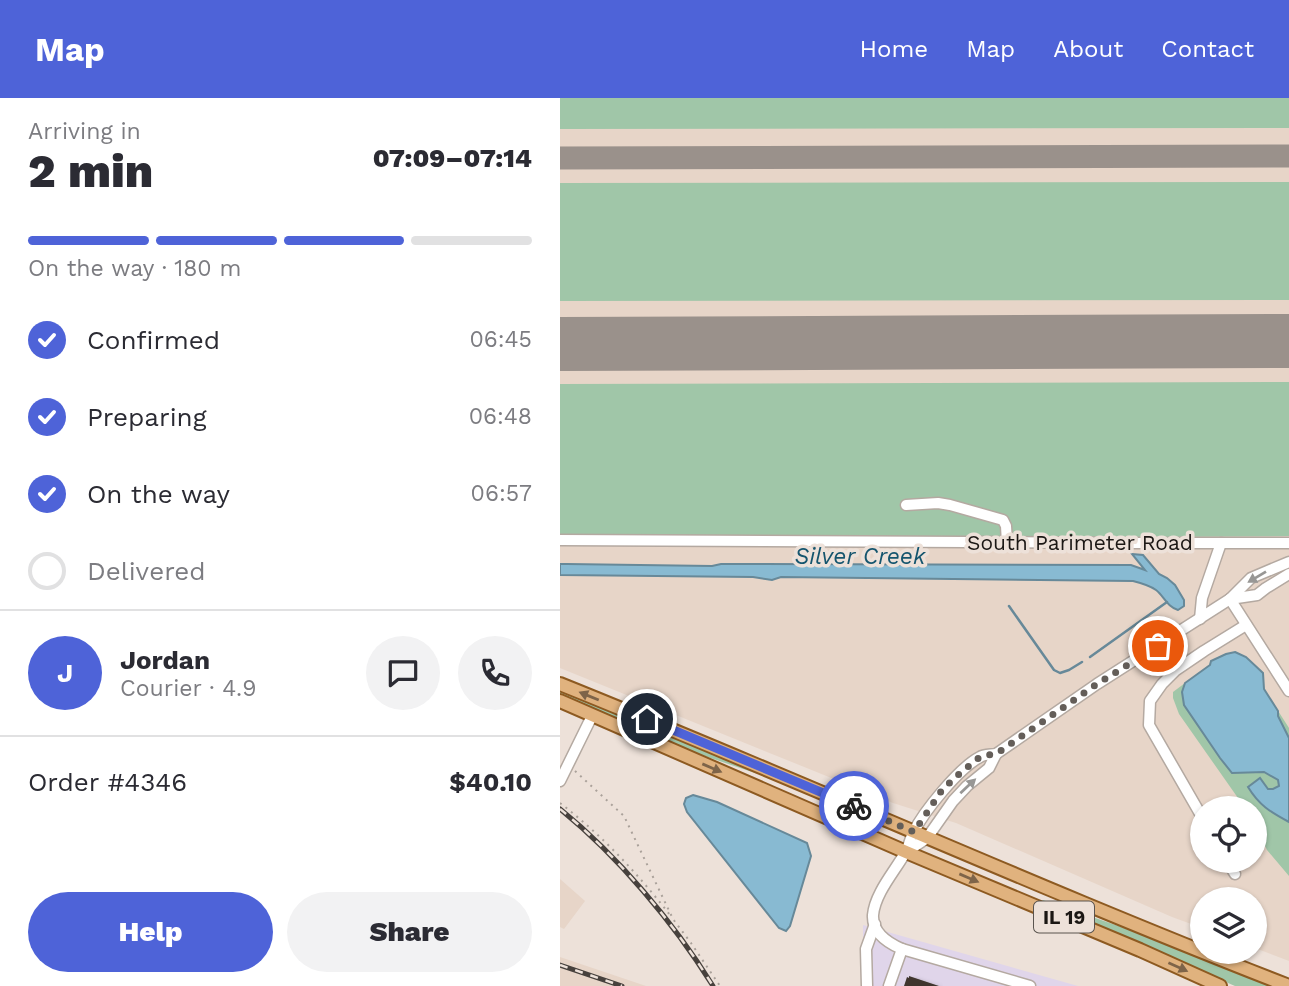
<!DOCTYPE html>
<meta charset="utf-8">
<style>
:root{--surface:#fff;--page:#f2f2f3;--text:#2b2b33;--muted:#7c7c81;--line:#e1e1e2;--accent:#4e63d8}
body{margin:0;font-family:"Work Sans",sans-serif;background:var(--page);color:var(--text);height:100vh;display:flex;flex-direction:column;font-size:26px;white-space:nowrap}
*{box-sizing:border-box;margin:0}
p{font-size:23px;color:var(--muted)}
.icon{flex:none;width:38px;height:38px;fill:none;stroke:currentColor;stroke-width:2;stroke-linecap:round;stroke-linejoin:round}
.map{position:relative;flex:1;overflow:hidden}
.drawer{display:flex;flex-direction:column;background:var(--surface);width:560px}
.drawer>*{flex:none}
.controls{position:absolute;left:630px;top:698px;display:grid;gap:14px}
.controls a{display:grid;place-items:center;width:77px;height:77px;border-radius:50%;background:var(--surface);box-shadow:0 2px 5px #0004;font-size:35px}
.pin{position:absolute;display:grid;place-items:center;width:60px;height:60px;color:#fff;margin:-30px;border:4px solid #fff;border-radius:50%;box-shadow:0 2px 7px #0007}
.courier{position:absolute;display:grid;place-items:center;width:70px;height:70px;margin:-35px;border:5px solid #4e63d8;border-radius:50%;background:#fff;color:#222;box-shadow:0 2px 9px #0007}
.head em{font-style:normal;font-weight:800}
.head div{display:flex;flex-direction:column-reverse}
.head{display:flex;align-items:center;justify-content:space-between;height:119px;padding:0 28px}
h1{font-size:46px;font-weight:800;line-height:52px}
.bar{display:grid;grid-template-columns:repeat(4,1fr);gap:10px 7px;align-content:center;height:84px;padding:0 28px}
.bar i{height:9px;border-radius:5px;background:var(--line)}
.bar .active{background:var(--accent)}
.bar p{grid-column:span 4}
.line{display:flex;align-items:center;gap:18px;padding:0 28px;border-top:2px solid var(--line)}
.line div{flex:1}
.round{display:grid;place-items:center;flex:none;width:74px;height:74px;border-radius:37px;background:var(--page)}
ol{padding:0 28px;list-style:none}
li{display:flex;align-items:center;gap:21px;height:77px}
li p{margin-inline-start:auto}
li .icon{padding:7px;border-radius:50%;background:var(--accent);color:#fff;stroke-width:4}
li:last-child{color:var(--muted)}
li i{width:38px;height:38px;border:4px solid var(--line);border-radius:50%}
.action{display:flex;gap:14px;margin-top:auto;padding:14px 28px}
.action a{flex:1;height:80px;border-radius:42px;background:var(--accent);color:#fff;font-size:28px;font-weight:800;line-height:80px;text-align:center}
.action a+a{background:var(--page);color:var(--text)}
header{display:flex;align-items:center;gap:42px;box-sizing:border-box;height:98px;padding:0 35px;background:var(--accent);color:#fff}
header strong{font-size:33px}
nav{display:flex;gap:38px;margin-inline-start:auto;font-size:24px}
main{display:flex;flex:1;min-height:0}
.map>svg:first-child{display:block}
.industrial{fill:#e0d5ea}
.built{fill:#e7d5c8;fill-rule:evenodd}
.green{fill:#a0c6a8}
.water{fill:#88bad2;stroke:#678999;stroke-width:2}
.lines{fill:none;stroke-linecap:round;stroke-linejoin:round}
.stream{stroke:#678999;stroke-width:2.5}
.taxiway{stroke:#9a918b;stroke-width:23}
.runway{stroke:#9a918b;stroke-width:54}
.building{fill:#3f362f;filter:url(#shadow)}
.minor-casing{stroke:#b4a9a1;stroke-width:13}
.major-casing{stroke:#8d5a21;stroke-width:16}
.path{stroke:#aaa19a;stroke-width:2;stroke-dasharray:2 5;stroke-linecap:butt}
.minor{stroke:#fff;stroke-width:10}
.major{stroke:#e0b27e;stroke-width:12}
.rail-casing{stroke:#47413d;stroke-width:5}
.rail{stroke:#ede1d9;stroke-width:2.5;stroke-dasharray:8;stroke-linecap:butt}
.oneway{fill:#989795}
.oneway2{fill:#7e6449}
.done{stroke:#645e59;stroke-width:7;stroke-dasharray:0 12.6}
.route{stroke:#4e63d8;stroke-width:9}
.labels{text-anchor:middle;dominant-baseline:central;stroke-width:7;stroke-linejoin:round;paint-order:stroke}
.shield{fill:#ede1d9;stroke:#5a544f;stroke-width:2}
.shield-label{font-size:19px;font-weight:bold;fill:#1b1714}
.street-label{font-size:21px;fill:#1b1714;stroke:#ede1d9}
.water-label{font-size:23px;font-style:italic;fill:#15556e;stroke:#ede1d9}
</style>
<header>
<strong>Map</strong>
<nav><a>Home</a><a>Map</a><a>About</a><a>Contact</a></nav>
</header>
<main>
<section class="drawer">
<div class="head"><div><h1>2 min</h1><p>Arriving in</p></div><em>07:09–07:14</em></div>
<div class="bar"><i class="active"></i><i class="active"></i><i class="active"></i><i></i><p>On the way · 180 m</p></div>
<ol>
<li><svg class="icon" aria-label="check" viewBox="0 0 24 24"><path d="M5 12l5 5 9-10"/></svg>Confirmed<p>06:45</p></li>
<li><svg class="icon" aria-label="check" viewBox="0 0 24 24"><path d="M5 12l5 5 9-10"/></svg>Preparing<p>06:48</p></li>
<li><svg class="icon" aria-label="check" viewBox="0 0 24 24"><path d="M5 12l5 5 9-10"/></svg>On the way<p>06:57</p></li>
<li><i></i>Delivered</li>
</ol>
<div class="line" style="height:126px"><b class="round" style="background:var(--accent);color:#fff">J</b><div><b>Jordan</b><p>Courier · 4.9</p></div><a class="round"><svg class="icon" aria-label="chat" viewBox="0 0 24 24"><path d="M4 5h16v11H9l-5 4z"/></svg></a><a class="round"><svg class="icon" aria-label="phone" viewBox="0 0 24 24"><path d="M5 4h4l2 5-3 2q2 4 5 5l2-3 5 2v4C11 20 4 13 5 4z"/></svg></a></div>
<div class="line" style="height:91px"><div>Order #4346</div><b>$40.10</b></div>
<div class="action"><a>Help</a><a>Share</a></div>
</section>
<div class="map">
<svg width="729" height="888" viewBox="0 0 729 888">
<defs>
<filter id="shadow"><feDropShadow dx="4.5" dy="2.5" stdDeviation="2" flood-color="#0004"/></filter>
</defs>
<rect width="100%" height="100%" fill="#ede1d9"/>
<path class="industrial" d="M303,827L518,888H303Z"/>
<g class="built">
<path d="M0,0H729V863L695,850V802H642V830L612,819L396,725L333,705L0,570ZM642,710H695V763H642Z"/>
<path d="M0,781L25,803L4,831L0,829Z"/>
<path d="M0,859L86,888H0Z"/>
</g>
<g class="green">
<path d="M0,0H729V30L0,31Z"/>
<path d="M729,84V202L0,203V85Z"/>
<path d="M729,284V438L606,439L0,437V286Z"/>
<path d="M675,554L686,559L703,575L704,591L729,630V778L707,752L695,727V710H685L619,616L613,600V594L649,567L651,563L666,556Z"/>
<path d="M0,592L199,674L198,676L118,649L0,598Z"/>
<path d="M483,802L573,833L713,888H675L482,804Z"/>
</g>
<g class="water">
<path d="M572,456L583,457L599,476L607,480L615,487L624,502V508L618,512C607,509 604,498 596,492C589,487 581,485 573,483L221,479L212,482L193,479L0,477V466H7L152,468L161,466L571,467L585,472Z"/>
<path d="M675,554L686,559L703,575L704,591L718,613V618L729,640V724C710,714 699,707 688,689L700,680L708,691H713L719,688L718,682L704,674L672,675L660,660L624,607L622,594L625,585L650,567L651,563L666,556Z"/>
<path d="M133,697L157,704L247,745L251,758L230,828L226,833L219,830L127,714L124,706L126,700Z"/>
</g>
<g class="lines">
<g class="stream">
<path d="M449,508L494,572L500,575L509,572L522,564"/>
<path d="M530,559L607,504"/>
</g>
<path class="taxiway" d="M0,60L729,58"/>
<path class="runway" d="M0,246L729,243"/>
</g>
<path class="building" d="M349,878L379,888H344L347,879L349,880Z"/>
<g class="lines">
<defs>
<g id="minor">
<path d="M346,407L378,405L390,407L443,422L446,428L447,445"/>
<path d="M0,442L579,445H729"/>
<path d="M670,501L729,593"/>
<path d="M670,501L691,480L729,464"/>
<path d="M640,521L642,500L661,445"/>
<path d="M0,683L32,618"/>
<path d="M642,719L589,627L590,603L602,586L616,572L644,553L686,527"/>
<path d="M346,754L367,740L393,703L407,688L429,670L436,656"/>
<path d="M667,763L675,776"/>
<path d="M307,888L306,851L315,826"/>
<path d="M329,888L342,851"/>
<path d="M470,888L342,851C328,845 312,835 313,817C315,795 335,773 345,755C349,749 350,741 353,735C364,713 399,670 420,659C424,656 431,657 436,656L537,586L670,501L697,497L706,490L729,476"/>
</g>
<g id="major">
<path d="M0,586C244,684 484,793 729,888"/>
<path d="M0,603L346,754L580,852L660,888"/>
</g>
</defs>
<use href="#minor" class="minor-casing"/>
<use href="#major" class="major-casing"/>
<g class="path">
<path d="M15,673L64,718L113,821L131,845L160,888"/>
<path d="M0,705C42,737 78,776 110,817"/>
</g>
<use href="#minor" class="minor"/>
<use href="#major" class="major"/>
<defs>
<g id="rail">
<path d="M0,711C58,758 114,825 153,888"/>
<path d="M0,867L62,888"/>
</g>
</defs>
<use href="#rail" class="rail-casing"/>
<use href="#rail" class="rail"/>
</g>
<defs><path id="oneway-solid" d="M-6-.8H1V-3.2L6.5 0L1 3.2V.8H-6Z" transform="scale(1.75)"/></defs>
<g class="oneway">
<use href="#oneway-solid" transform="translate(697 479) rotate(149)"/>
<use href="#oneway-solid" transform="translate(408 688) rotate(-43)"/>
</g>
<g class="oneway2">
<use href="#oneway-solid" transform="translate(29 598) rotate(-158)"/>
<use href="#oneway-solid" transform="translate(152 670) rotate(23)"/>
<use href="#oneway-solid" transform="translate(409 780) rotate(23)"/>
<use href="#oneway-solid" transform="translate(618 869) rotate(24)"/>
</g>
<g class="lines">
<path class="done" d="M294,708L354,734L382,692L398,677L421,658L436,656L537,586L598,548"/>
<path class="route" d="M87,621L294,708"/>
</g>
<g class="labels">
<rect class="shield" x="474" y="803.5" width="60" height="31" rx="5"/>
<g class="shield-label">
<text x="504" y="819">IL 19</text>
</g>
<g class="street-label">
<text x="520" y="444">South Parimeter Road</text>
</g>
<g class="water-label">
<text x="300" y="458">Silver Creek</text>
</g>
</g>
</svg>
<div class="controls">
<a><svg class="icon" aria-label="locate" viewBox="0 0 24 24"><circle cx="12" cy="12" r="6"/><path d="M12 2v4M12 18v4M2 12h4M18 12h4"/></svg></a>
<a><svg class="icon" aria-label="layers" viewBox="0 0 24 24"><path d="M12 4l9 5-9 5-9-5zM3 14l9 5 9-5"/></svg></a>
</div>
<div class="pin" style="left:598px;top:548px;background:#ea580c"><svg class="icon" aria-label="bag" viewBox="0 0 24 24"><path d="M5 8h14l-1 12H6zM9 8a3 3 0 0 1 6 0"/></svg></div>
<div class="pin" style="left:87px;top:621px;background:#1f2937"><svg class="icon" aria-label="home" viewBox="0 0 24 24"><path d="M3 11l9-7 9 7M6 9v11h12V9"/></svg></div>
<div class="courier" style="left:294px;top:708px"><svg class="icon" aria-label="bike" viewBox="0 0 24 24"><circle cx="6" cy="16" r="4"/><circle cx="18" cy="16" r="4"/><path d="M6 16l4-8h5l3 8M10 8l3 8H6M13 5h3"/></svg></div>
</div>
</main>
